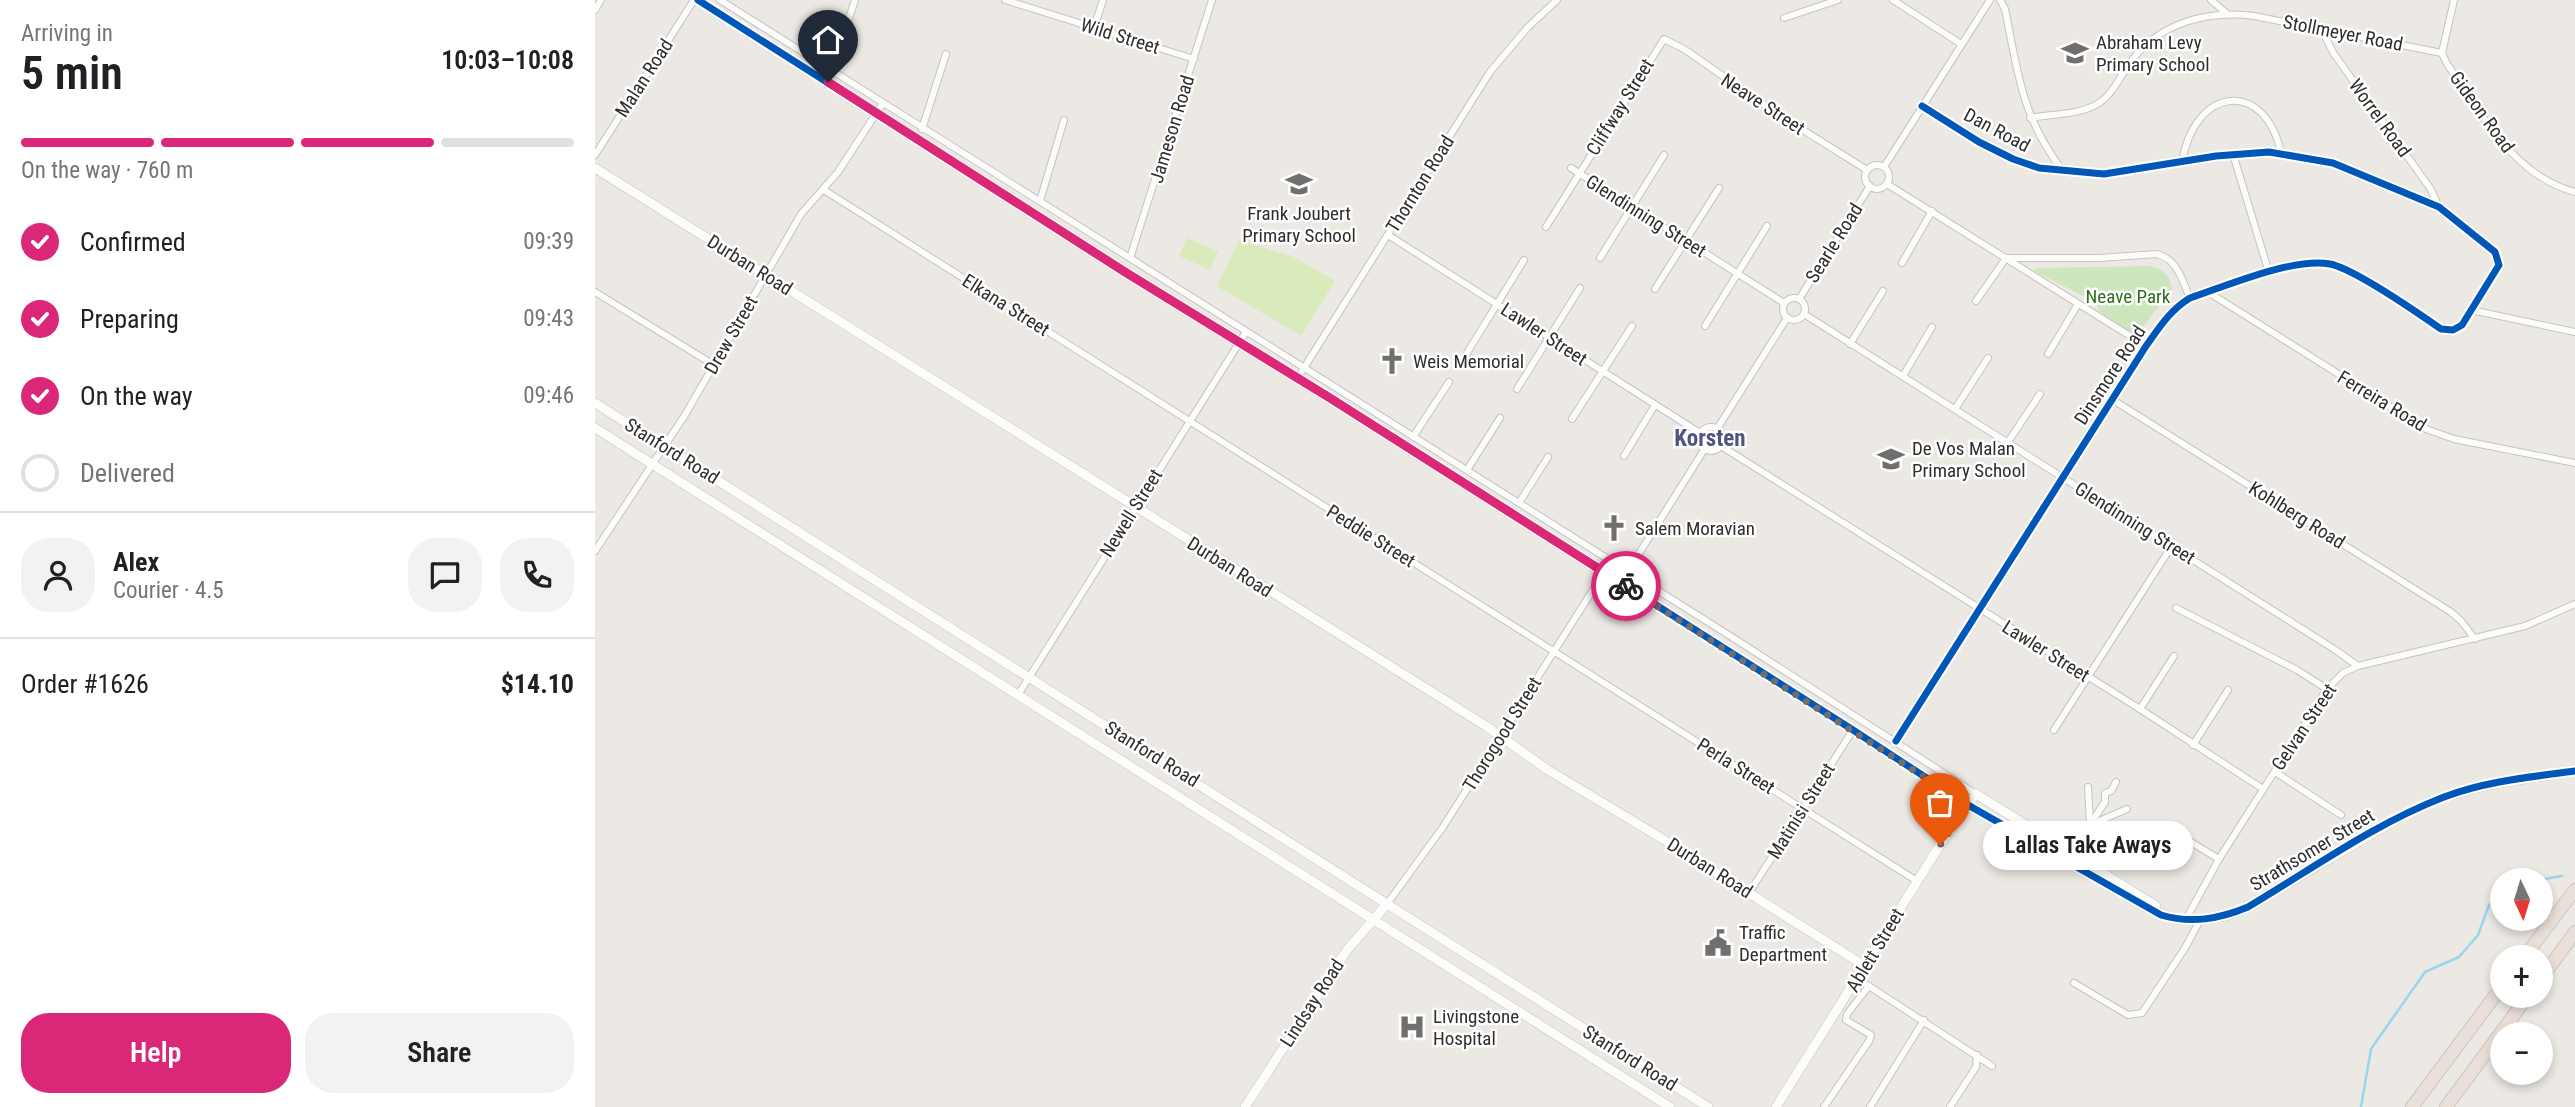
<!DOCTYPE html>
<meta charset="utf-8">
<style>
:root{--surface:#fff;--page:#f2f2f2;--text:#202124;--muted:#757577;--line:#e0e0e0;--accent:#db2777}
body{margin:0;font-family:"Roboto Condensed",sans-serif;background:var(--page);color:var(--text);height:100vh;display:flex;flex-direction:column;font-size:26px;white-space:nowrap}
*{box-sizing:border-box;margin:0}
p{font-size:23px;color:var(--muted)}
.icon{flex:none;width:38px;height:38px;fill:none;stroke:currentColor;stroke-width:2;stroke-linecap:round;stroke-linejoin:round}
.map{position:relative;flex:1;overflow:hidden}
.side{display:flex;flex-direction:column;background:var(--surface);width:595px}
.side>*{flex:none}
.needle{width:46px;rotate:176deg}
.buttons{position:absolute;left:1895px;top:868px;display:grid;gap:14px}
.buttons a{display:grid;place-items:center;width:63px;height:63px;border-radius:50%;background:var(--surface);box-shadow:0 4px 10px #0003;font-size:35px}
.pin{position:absolute;display:grid;place-items:center;width:60px;height:60px;color:#fff;margin:-72px -30px;border-radius:50% 50% 50% 0;rotate:-45deg;box-shadow:0 0 7px #0007}
.pin .icon{rotate:45deg}
.courier{position:absolute;display:grid;place-items:center;width:70px;height:70px;margin:-35px;border:5px solid #db2777;border-radius:50%;background:#fff;color:#222;box-shadow:0 2px 9px #0007}
.bubble{position:absolute;height:49px;border-radius:24px;background:var(--surface);box-shadow:0 4px 10px #0003;font-size:23px;font-weight:600;line-height:49px;text-align:center}
.headline em{font-style:normal;font-weight:600}
.headline div{display:flex;flex-direction:column-reverse}
.headline{display:flex;align-items:center;justify-content:space-between;height:119px;padding:0 21px}
h1{font-size:46px;font-weight:600;line-height:52px}
.bar{display:grid;grid-template-columns:repeat(4,1fr);gap:10px 7px;align-content:center;height:84px;padding:0 21px}
.bar i{height:9px;border-radius:5px;background:var(--line)}
.bar .on{background:var(--accent)}
.bar p{grid-column:span 4}
.line{display:flex;align-items:center;gap:18px;padding:0 21px;border-top:2px solid var(--line)}
.line div{flex:1}
.round{display:grid;place-items:center;flex:none;width:74px;height:74px;border-radius:28px;background:var(--page)}
ol{padding:0 21px;list-style:none}
li{display:flex;align-items:center;gap:21px;height:77px}
li p{margin-inline-start:auto}
li .icon{padding:7px;border-radius:50%;background:var(--accent);color:#fff;stroke-width:4}
li:last-child{color:var(--muted)}
li i{width:38px;height:38px;border:4px solid var(--line);border-radius:50%}
.cta{display:flex;gap:14px;margin-top:auto;padding:14px 21px}
.cta a{flex:1;height:80px;border-radius:28px;background:var(--accent);color:#fff;font-size:28px;font-weight:600;line-height:80px;text-align:center}
.cta a+a{background:var(--page);color:var(--text)}
main{display:flex;flex:1;min-height:0}
.map>svg:first-child{display:block}
.green{fill:#cee6be}
.pitch{fill:#d9eabb}
.lines{fill:none;stroke-linecap:round;stroke-linejoin:round}
.stream{stroke:#99d6ec;stroke-width:2.5}
.street-casing{stroke:#c5c4c5;stroke-width:8}
.secondary-casing{stroke:#c5c4c5;stroke-width:10}
.highway-casing{stroke:#c6c5c4;stroke-width:14}
.street{stroke:#fcfcfb;stroke-width:6}
.secondary{stroke:#fcfcfb;stroke-width:9}
.highway{stroke:#eadfd6;stroke-width:12}
.cycleway-casing{stroke:#fff;stroke-width:11}
.cycleway{stroke:#0057b8;stroke-width:7}
.done{stroke:#706f6e;stroke-width:7;stroke-dasharray:0 12.6}
.route{stroke:#db2777;stroke-width:9}
.labels{text-anchor:middle;dominant-baseline:central;stroke-width:5;stroke-linejoin:round;paint-order:stroke}
.street-label{font-size:19px;fill:#2e2e2e;stroke:#fff}
.poi-label{font-size:19px;fill:#2e2e2e;stroke:#fff;text-anchor:start}
.park-label{font-size:19px;fill:#2c6e1b;stroke:#fff}
.quarter-label{font-size:23px;font-weight:bold;fill:#4d5680;stroke:#fff}
</style>
<main>
<section class="side">
<div class="headline"><div><h1>5 min</h1><p>Arriving in</p></div><em>10:03–10:08</em></div>
<div class="bar"><i class="on"></i><i class="on"></i><i class="on"></i><i></i><p>On the way · 760 m</p></div>
<ol>
<li><svg class="icon" aria-label="check" viewBox="0 0 24 24"><path d="M5 12l5 5 9-10"/></svg>Confirmed<p>09:39</p></li>
<li><svg class="icon" aria-label="check" viewBox="0 0 24 24"><path d="M5 12l5 5 9-10"/></svg>Preparing<p>09:43</p></li>
<li><svg class="icon" aria-label="check" viewBox="0 0 24 24"><path d="M5 12l5 5 9-10"/></svg>On the way<p>09:46</p></li>
<li><i></i>Delivered</li>
</ol>
<div class="line" style="height:126px"><a class="round"><svg class="icon" aria-label="person" viewBox="0 0 24 24"><circle cx="12" cy="8" r="4"/><path d="M4 21q1-7 8-7t8 7"/></svg></a><div><b>Alex</b><p>Courier · 4.5</p></div><a class="round"><svg class="icon" aria-label="chat" viewBox="0 0 24 24"><path d="M4 5h16v11H9l-5 4z"/></svg></a><a class="round"><svg class="icon" aria-label="phone" viewBox="0 0 24 24"><path d="M5 4h4l2 5-3 2q2 4 5 5l2-3 5 2v4C11 20 4 13 5 4z"/></svg></a></div>
<div class="line" style="height:91px"><div>Order #1626</div><b>$14.10</b></div>
<div class="cta"><a>Help</a><a>Share</a></div>
</section>
<div class="map">
<svg width="1980" height="1107" viewBox="0 0 1980 1107">
<rect width="100%" height="100%" fill="#ece8e4"/>
<path class="green" d="M1555,266C1568,269 1576,276 1577,289L1547,328L1534,332L1504,311L1501,303C1481,291 1460,283 1440,271L1441,268Z"/>
<g class="pitch">
<path d="M592,238L623,251L615,270L584,256Z"/>
<path d="M644,240L698,257L740,281L706,336L622,286Z"/>
</g>
<g class="lines">
<g class="stream">
<path d="M1944,880L1967,876"/>
<path d="M1766,1107L1776,1049L1830,972L1864,957L1883,935L1894,905L1908,894"/>
</g>
<defs>
<g id="street">
<path d="M103,0L530,272L735,398L1258,730L1373,805"/>
<path d="M125,0L1140,639L1381,794"/>
<path d="M410,0L599,59"/>
<path d="M1298,0L1366,44"/>
<path d="M1405,0L1410,9C1423,73 1426,115 1467,170"/>
<path d="M1616,0L1631,13"/>
<path d="M1859,0L1847,53L1852,64C1887,113 1918,176 1980,192"/>
<path d="M0,10L6,0"/>
<path d="M1189,18L1243,0"/>
<path d="M499,28L508,0"/>
<path d="M1726,29L1739,54L1835,188L1844,207"/>
<path d="M233,82L260,0"/>
<path d="M1435,118C1455,114 1486,115 1504,103C1519,93 1526,74 1537,60C1566,22 1614,10 1659,16L1847,53"/>
<path d="M327,129L351,54"/>
<path d="M1638,154L1674,273"/>
<path d="M0,155L99,0"/>
<path d="M1587,163C1599,86 1670,78 1686,153"/>
<circle cx="1282" cy="177" r="12"/>
<path d="M1289,167L1395,0"/>
<path d="M976,168L1189,303"/>
<path d="M1292,184L1551,346"/>
<path d="M229,190L1322,881"/>
<path d="M445,201L469,120"/>
<path d="M951,227L1069,39L1089,49L1184,115L1272,170"/>
<path d="M793,235L1105,433"/>
<path d="M535,258L617,0"/>
<path d="M1005,258L1069,155"/>
<path d="M1307,263L1337,211"/>
<path d="M1060,289L1124,188"/>
<path d="M0,292L119,365"/>
<path d="M1613,292L1831,429L1859,439L1980,463"/>
<circle cx="1199" cy="309" r="11"/>
<path d="M1204,299L1275,186"/>
<path d="M1381,301L1411,258H1504L1562,254C1583,260 1587,280 1595,298"/>
<path d="M1876,310L1980,332"/>
<path d="M1209,314L1739,649L1763,666"/>
<path d="M1110,326L1172,226"/>
<path d="M1255,344L1288,291"/>
<path d="M872,353L929,260"/>
<path d="M1453,354L1483,304"/>
<path d="M1308,376L1337,327"/>
<path d="M702,379L895,72L933,27L962,0"/>
<path d="M922,389L985,288"/>
<path d="M1518,400L1856,612L1866,621L1880,639"/>
<path d="M1360,409L1393,358"/>
<path d="M977,419L1037,326"/>
<circle cx="1116" cy="439" r="12"/>
<path d="M1122,429L1192,318"/>
<path d="M818,437L854,382"/>
<path d="M1413,442L1445,394"/>
<path d="M1126,446L1545,709L1668,789"/>
<path d="M1029,456L1060,405"/>
<path d="M872,470L905,418"/>
<path d="M924,503L953,457"/>
<path d="M0,551L90,415L206,214L243,172L288,103"/>
<path d="M1024,581L1033,571L1109,450"/>
<path d="M1581,608L1702,670L1732,689"/>
<path d="M423,695L651,332"/>
<path d="M1545,709L1579,656"/>
<path d="M1459,730L1576,547"/>
<path d="M1301,741L1551,346C1564,328 1575,310 1595,298C1631,286 1699,257 1735,264C1760,269 1823,313 1846,329L1858,330L1867,325L1904,265L1900,252L1844,207L1738,163L1674,152L1621,156L1509,174L1444,168L1418,159L1384,142L1327,106"/>
<path d="M1598,745L1633,690"/>
<path d="M1680,772L1746,815"/>
<path d="M1493,787L1495,825L1532,809"/>
<path d="M1584,835L1624,859"/>
<path d="M1476,853L1510,802V793L1516,791L1521,782"/>
<path d="M1154,893L1258,730"/>
<path d="M792,904L848,827L1001,585L1019,563"/>
<path d="M1591,919L1624,859L1732,689L1748,673L1763,666L1930,626L1980,604"/>
<path d="M1263,979L1397,1066"/>
<path d="M1479,983L1533,1015L1547,1013L1590,948L1605,920"/>
<path d="M1229,1107L1274,1041L1276,1035L1251,1020L1252,1014L1274,986"/>
<path d="M1275,1107L1329,1020"/>
<path d="M1355,1107L1381,1067L1382,1055"/>
</g>
<g id="secondary">
<path d="M0,168L891,726L953,770L1066,838L1270,966"/>
<path d="M0,403L1113,1107"/>
<path d="M0,428L1075,1107"/>
<path d="M1373,805L1554,909L1585,920L1614,919L1634,915L1653,907L1816,811L1850,797L1893,785L1980,771"/>
<path d="M650,1107L752,950L792,904"/>
<path d="M1181,1107L1345,845L1381,794L1561,906"/>
</g>
<g id="highway">
<path d="M1929,957L1980,890"/>
<path d="M1946,979L1980,932"/>
<path d="M1817,1107L1908,985"/>
<path d="M1851,1107L1933,996"/>
</g>
</defs>
<use href="#street" class="street-casing"/>
<use href="#secondary" class="secondary-casing"/>
<use href="#highway" class="highway-casing"/>
<use href="#street" class="street"/>
<use href="#secondary" class="secondary"/>
<use href="#highway" class="highway"/>
<defs>
<g id="cycleway">
<path d="M103,0L530,272L735,398L1258,730L1373,805L1566,915C1596,924 1624,919 1653,907C1717,869 1779,824 1849,797C1891,781 1936,777 1980,771"/>
<path d="M1301,741L1551,346C1564,328 1575,310 1595,298C1631,286 1699,257 1735,264C1760,269 1823,313 1846,329L1858,330L1867,325L1904,265L1900,252L1844,207L1738,163L1674,152L1621,156L1509,174L1444,168L1418,159L1384,142L1327,106"/>
</g>
</defs>
<use href="#cycleway" class="cycleway-casing"/>
<use href="#cycleway" class="cycleway"/>
</g>
<g class="lines">
<path class="done" d="M1031,586L1373,805L1345,845"/>
<path class="route" d="M233,82L530,272L735,398L1031,586"/>
</g>
<defs>
<symbol id="school-bare" viewBox="-9 -9 18 18"><path d="M0-5L7-2L0 1L-7-2ZM-4 1L0 2.5L4 1V4Q0 6-4 4Z" fill="#706f6e" stroke="#fff" stroke-width="2.5" paint-order="stroke"/></symbol>
<symbol id="church-bare" viewBox="-9 -9 18 18"><path d="M-1.2-6h2.4v3.5h3.3v2.4h-3.3V6h-2.4V-.1h-3.3v-2.4h3.3Z" fill="#706f6e" stroke="#fff" stroke-width="2.5" paint-order="stroke"/></symbol>
<symbol id="civic-bare" viewBox="-9 -9 18 18"><path d="M-.6-6.5H3V-4.5H.6V-3L4-1V1h2V6H-6V1h2V-1L-.6-3ZM-1.2 2.5V6h2.4V2.5Z" fill="#706f6e" stroke="#fff" stroke-width="2.5" paint-order="stroke"/></symbol>
<symbol id="hospital-bare" viewBox="-9 -9 18 18"><path d="M-5-5h3v3.5h4V-5h3V5h-3V1.5h-4V5h-3Z" fill="#706f6e" stroke="#fff" stroke-width="2.5" paint-order="stroke"/></symbol>
</defs>
<g fill-rule="evenodd">
<use href="#school-bare" x="1461" y="34" width="38" height="38"/>
<use href="#school-bare" x="685" y="165" width="38" height="38"/>
<use href="#church-bare" x="778" y="342" width="38" height="38"/>
<use href="#school-bare" x="1277" y="440" width="38" height="38"/>
<use href="#church-bare" x="1000" y="509" width="38" height="38"/>
<use href="#civic-bare" x="1104" y="924" width="38" height="38"/>
<use href="#hospital-bare" x="798" y="1008" width="38" height="38"/>
</g>
<g class="labels">
<g class="street-label">
<text transform="translate(1748 33) rotate(11)">Stollmeyer Road</text>
<text transform="translate(525 36) rotate(17)">Wild Street</text>
<text transform="translate(49 78) rotate(-57)">Malan Road</text>
<text transform="translate(1168 104) rotate(33)">Neave Street</text>
<text transform="translate(1025 107) rotate(-58)">Cliffway Street</text>
<text transform="translate(1887 112) rotate(54)">Gideon Road</text>
<text transform="translate(1785 118) rotate(54)">Worrel Road</text>
<text transform="translate(577 129) rotate(-73)">Jameson Road</text>
<text transform="translate(1402 130) rotate(28)">Dan Road</text>
<text transform="translate(825 184) rotate(-58)">Thornton Road</text>
<text transform="translate(1051 216) rotate(32)">Glendinning Street</text>
<text transform="translate(1239 243) rotate(-58)">Searle Road</text>
<text transform="translate(155 265) rotate(32)">Durban Road</text>
<text transform="translate(411 305) rotate(32)">Elkana Street</text>
<text transform="translate(949 334) rotate(33)">Lawler Street</text>
<text transform="translate(136 335) rotate(-60)">Drew Street</text>
<text transform="translate(1515 375) rotate(-57)">Dinsmore Road</text>
<text transform="translate(1787 401) rotate(31)">Ferreira Road</text>
<text transform="translate(77 451) rotate(32)">Stanford Road</text>
<text transform="translate(536 513) rotate(-58)">Newell Street</text>
<text transform="translate(1702 515) rotate(32)">Kohlberg Road</text>
<text transform="translate(1540 523) rotate(32)">Glendinning Street</text>
<text transform="translate(776 536) rotate(32)">Peddie Street</text>
<text transform="translate(635 567) rotate(32)">Durban Road</text>
<text transform="translate(1451 651) rotate(32)">Lawler Street</text>
<text transform="translate(1709 727) rotate(-56)">Gelvan Street</text>
<text transform="translate(907 734) rotate(-58)">Thorogood Street</text>
<text transform="translate(557 754) rotate(32)">Stanford Road</text>
<text transform="translate(1141 766) rotate(32)">Perla Street</text>
<text transform="translate(1206 811) rotate(-58)">Matinisi Street</text>
<text transform="translate(1717 850) rotate(-31)">Strathsomer Street</text>
<text transform="translate(1115 868) rotate(32)">Durban Road</text>
<text transform="translate(1280 950) rotate(-59)">Ablett Street</text>
<text transform="translate(717 1003) rotate(-57)">Lindsay Road</text>
<text transform="translate(1035 1058) rotate(32)">Stanford Road</text>
</g>
<g class="poi-label">
<text x="1501" y="42">Abraham Levy<tspan x="1501" dy="22">Primary School</tspan></text>
<text x="704" y="213" text-anchor="middle">Frank Joubert<tspan x="704" dy="22">Primary School</tspan></text>
<text x="818" y="361">Weis Memorial</text>
<text x="1317" y="448">De Vos Malan<tspan x="1317" dy="22">Primary School</tspan></text>
<text x="1040" y="528">Salem Moravian</text>
<text x="1144" y="932">Traffic<tspan x="1144" dy="22">Department</tspan></text>
<text x="838" y="1016">Livingstone<tspan x="838" dy="22">Hospital</tspan></text>
</g>
<g class="park-label">
<text x="1533" y="296">Neave Park</text>
</g>
<g class="quarter-label">
<text x="1115" y="438">Korsten</text>
</g>
</g>
</svg>
<div class="buttons">
<a><svg class="needle" viewBox="-14 -14 28 28"><path d="M0-13l5 13h-10z" fill="#e53935"/><path d="M0 13l5-13h-10z" fill="#757577"/></svg></a>
<a>+</a>
<a>−</a>
</div>
<div class="pin" style="left:1345px;top:845px;background:#ea580c"><svg class="icon" aria-label="bag" viewBox="0 0 24 24"><path d="M5 8h14l-1 12H6zM9 8a3 3 0 0 1 6 0"/></svg></div>
<div class="pin" style="left:233px;top:82px;background:#1f2937"><svg class="icon" aria-label="home" viewBox="0 0 24 24"><path d="M3 11l9-7 9 7M6 9v11h12V9"/></svg></div>
<div class="courier" style="left:1031px;top:586px"><svg class="icon" aria-label="bike" viewBox="0 0 24 24"><circle cx="6" cy="16" r="4"/><circle cx="18" cy="16" r="4"/><path d="M6 16l4-8h5l3 8M10 8l3 8H6M13 5h3"/></svg></div>
<div class="bubble" style="left:1388px;top:821px;width:210px">Lallas Take Aways</div>
</div>
</main>
